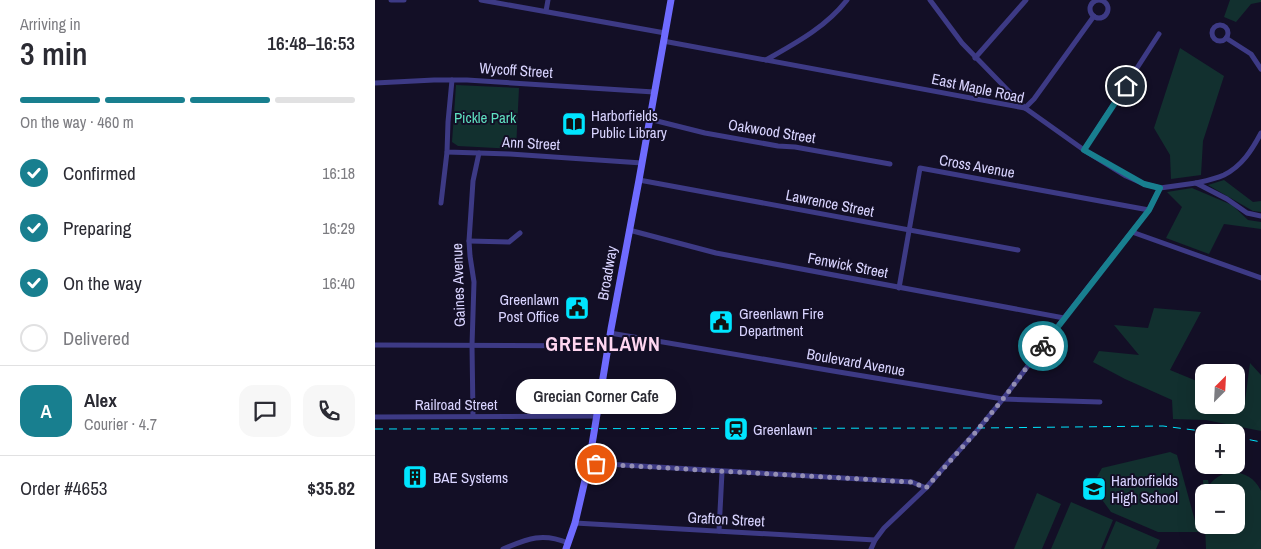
<!DOCTYPE html>
<meta charset="utf-8">
<style>
:root{--surface:#fff;--page:#f7f7f7;--text:#2b2b33;--muted:#7c7c81;--line:#e1e1e2;--accent:#187f8f}
body{margin:0;font-family:"Archivo Narrow",sans-serif;background:var(--page);color:var(--text);height:100vh;display:flex;flex-direction:column;font-size:19px;white-space:nowrap}
*{box-sizing:border-box;margin:0}
p{font-size:16px;color:var(--muted)}
.icon{flex:none;width:28px;height:28px;fill:none;stroke:currentColor;stroke-width:2;stroke-linecap:round;stroke-linejoin:round}
.map{position:relative;flex:1;overflow:hidden}
.details{display:flex;flex-direction:column;background:var(--surface);width:375px}
.details>*{flex:none}
.needle{width:32px;rotate:24deg}
.tools{position:absolute;left:820px;top:364px;display:grid;gap:10px}
.tools a{display:grid;place-items:center;width:50px;height:50px;border-radius:10px;background:var(--surface);box-shadow:0 5px 20px #0002;font-size:25px}
.pin{position:absolute;display:grid;place-items:center;width:42px;height:42px;color:#fff;margin:-21px;border:2px solid #fff;border-radius:50%;box-shadow:0 1px 5px #0007}
.courier{position:absolute;display:grid;place-items:center;width:50px;height:50px;margin:-25px;border:4px solid #187f8f;border-radius:50%;background:#fff;color:#222;box-shadow:0 1px 6px #0007}
.bubble{position:absolute;height:35px;border-radius:15px;background:var(--surface);box-shadow:0 5px 20px #0002;font-size:16px;font-weight:600;line-height:35px;text-align:center}
.summary em{font-style:normal;font-weight:600}
.summary div{display:flex;flex-direction:column-reverse}
.summary{display:flex;align-items:center;justify-content:space-between;height:85px;padding:0 20px}
h1{font-size:32px;font-weight:600;line-height:38px}
.bar{display:grid;grid-template-columns:repeat(4,1fr);gap:8px 5px;align-content:center;height:60px;padding:0 20px}
.bar i{height:6px;border-radius:4px;background:var(--line)}
.bar .selected{background:var(--accent)}
.bar p{grid-column:span 4}
.line{display:flex;align-items:center;gap:12px;padding:0 20px;border-top:1px solid var(--line)}
.line div{flex:1}
.round{display:grid;place-items:center;flex:none;width:52px;height:52px;border-radius:15px;background:var(--page)}
ol{padding:0 20px;list-style:none}
li{display:flex;align-items:center;gap:15px;height:55px}
li p{margin-inline-start:auto}
li .icon{padding:5px;border-radius:50%;background:var(--accent);color:#fff;stroke-width:4}
li:last-child{color:var(--muted)}
li i{width:28px;height:28px;border:2px solid var(--line);border-radius:50%}
main{display:flex;flex:1;min-height:0}
.map>svg:first-child{display:block}
.green{fill:#12302f}
.lines{fill:none;stroke-linecap:round;stroke-linejoin:round}
.minor{stroke:#3d3a85;stroke-width:5}
.secondary{stroke:#6f6bff;stroke-width:7}
.rail{stroke:#00e5ff;stroke-width:1;stroke-dasharray:8 6;stroke-linecap:butt}
.done{stroke:#948fb3;stroke-width:5;stroke-dasharray:0 9}
.route{stroke:#187f8f;stroke-width:6}
.labels{text-anchor:middle;dominant-baseline:central;stroke-width:4;stroke-linejoin:round;paint-order:stroke}
.street-label{font-size:15px;fill:#d9d4ff;stroke:#130f26}
.poi-label{font-size:15px;fill:#d9d4ff;stroke:#130f26;text-anchor:start}
.park-label{font-size:15px;fill:#5fe0c0;stroke:#130f26}
.district-label{font-size:20px;font-weight:bold;letter-spacing:1px;fill:#ffd6f0;stroke:#130f26}
</style>
<main>
<section class="details">
<div class="summary"><div><h1>3 min</h1><p>Arriving in</p></div><em>16:48–16:53</em></div>
<div class="bar"><i class="selected"></i><i class="selected"></i><i class="selected"></i><i></i><p>On the way · 460 m</p></div>
<ol>
<li><svg class="icon" aria-label="check" viewBox="0 0 24 24"><path d="M5 12l5 5 9-10"/></svg>Confirmed<p>16:18</p></li>
<li><svg class="icon" aria-label="check" viewBox="0 0 24 24"><path d="M5 12l5 5 9-10"/></svg>Preparing<p>16:29</p></li>
<li><svg class="icon" aria-label="check" viewBox="0 0 24 24"><path d="M5 12l5 5 9-10"/></svg>On the way<p>16:40</p></li>
<li><i></i>Delivered</li>
</ol>
<div class="line" style="height:90px"><b class="round" style="background:var(--accent);color:#fff">A</b><div><b>Alex</b><p>Courier · 4.7</p></div><a class="round"><svg class="icon" aria-label="chat" viewBox="0 0 24 24"><path d="M4 5h16v11H9l-5 4z"/></svg></a><a class="round"><svg class="icon" aria-label="phone" viewBox="0 0 24 24"><path d="M5 4h4l2 5-3 2q2 4 5 5l2-3 5 2v4C11 20 4 13 5 4z"/></svg></a></div>
<div class="line" style="height:65px"><div>Order #4653</div><b>$35.82</b></div>
</section>
<div class="map">
<svg width="886" height="549" viewBox="0 0 886 549">
<rect width="100%" height="100%" fill="#130f26"/>
<g class="green">
<path d="M855,0H886V2L876,4L861,22L849,17Z"/>
<path d="M805,48L849,76L828,141L826,175L796,179L795,155L779,128Z"/>
<path d="M81,85L144,88L141,149L83,146L77,142Z"/>
<path d="M849,180L878,202L886,201V212L878,211L833,185Z"/>
<path d="M817,188L857,205L873,220L886,222V229L849,224L834,254L791,238L807,207L792,192Z"/>
<path d="M779,308L826,312L795,370L829,384V405H861V398L870,401L875,363L886,375V431L831,420L798,419L797,400L750,379L718,362L724,351L764,355L739,325L773,328Z"/>
<path d="M795,452L802,455L823,532H783L736,512L717,486L727,468Z"/>
<path d="M857,472C870,473 880,478 886,491V549H831L830,525H861V492H829V500L828,480H833L834,485C841,477 847,473 857,472Z"/>
<path d="M662,493L686,504L667,549H639Z"/>
<path d="M696,502L738,520L726,549H676Z"/>
<path d="M741,521L785,540L781,549H729Z"/>
</g>
<g class="lines">
<g class="minor">
<path d="M16,0H29"/>
<path d="M106,0L290,33"/>
<path d="M555,0L587,43L650,108L659,99L719,16"/>
<circle cx="724" cy="9" r="9"/>
<path d="M171,11L173,0"/>
<circle cx="845" cy="33" r="8"/>
<path d="M851,38L876,54L886,69"/>
<path d="M288,41L650,108L709,150L751,176L769,184L785,188L821,183L852,199L872,213L886,216"/>
<path d="M600,58L651,0"/>
<path d="M391,60C421,43 451,27 472,0"/>
<path d="M77,80L73,122L72,152L135,154L267,163"/>
<path d="M0,83L59,80H92L279,92"/>
<path d="M274,119L330,133L403,146L420,147L515,164"/>
<path d="M709,150L784,34"/>
<path d="M264,180L643,250"/>
<path d="M821,183C830,181 840,179 849,175C867,166 877,150 886,133"/>
<path d="M66,203L72,152"/>
<path d="M254,230L341,253L689,318"/>
<path d="M757,232L886,278"/>
<path d="M94,241L134,242L145,233"/>
<path d="M524,288L545,168L774,210"/>
<path d="M235,333L464,372L628,399L725,402"/>
<path d="M0,345L232,346"/>
<path d="M98,416L97,345L99,282L95,256L94,241L98,181L104,153"/>
<path d="M0,417L222,416"/>
<path d="M214,463L537,482L551,488"/>
<path d="M200,523L500,540"/>
<path d="M344,531L347,472"/>
<path d="M128,549C152,539 167,532 193,543"/>
<path d="M496,549L500,540L509,528L551,488L570,466L600,433L628,399L689,318L774,210L785,188"/>
</g>
<path class="secondary" d="M191,549L200,523L214,463L236,329L264,180L296,0"/>
<g class="rail">
<path d="M0,429L604,428L788,426L834,432"/>
<path d="M861,437L886,442"/>
</g>
</g>
<g class="lines">
<path class="done" d="M221,464L537,482L551,488L600,433L628,399L668,346"/>
<path class="route" d="M668,346L774,210L785,188L769,184L709,150L751,86"/>
</g>
<defs>
<symbol id="library-square" viewBox="-11 -11 22 22"><rect x="-9" y="-9" width="18" height="18" rx="4" fill="#00e5ff" stroke="#130f26"/><path d="M-6-4Q-3-5.5-.7-3.5V5Q-3 3-6 4ZM6-4Q3-5.5 .7-3.5V5Q3 3 6 4Z" fill="#111"/></symbol>
<symbol id="civic-square" viewBox="-11 -11 22 22"><rect x="-9" y="-9" width="18" height="18" rx="4" fill="#00e5ff" stroke="#130f26"/><path d="M-.6-6.5H3V-4.5H.6V-3L4-1V1h2V6H-6V1h2V-1L-.6-3ZM-1.2 2.5V6h2.4V2.5Z" fill="#111"/></symbol>
<symbol id="station-square" viewBox="-11 -11 22 22"><rect x="-9" y="-9" width="18" height="18" rx="4" fill="#00e5ff" stroke="#130f26"/><path d="M-3-6H3Q5-6 5-4V2Q5 4 3 4L4.5 6H3L1.5 4h-3L-3 6H-4.5L-3 4Q-5 4-5 2V-4Q-5-6-3-6ZM-3.5-4v3h7v-3ZM-3.5 1v1.5H-2V1ZM2 1v1.5H3.5V1Z" fill="#111"/></symbol>
<symbol id="building-square" viewBox="-11 -11 22 22"><rect x="-9" y="-9" width="18" height="18" rx="4" fill="#00e5ff" stroke="#130f26"/><path d="M-4-6H4V6H1V3H-1V6H-4ZM-2.5-4.3h1.7v1.8h-1.7ZM.8-4.3h1.7v1.8H.8ZM-2.5-1h1.7V.8h-1.7ZM.8-1h1.7V.8H.8Z" fill="#111"/></symbol>
<symbol id="school-square" viewBox="-11 -11 22 22"><rect x="-9" y="-9" width="18" height="18" rx="4" fill="#00e5ff" stroke="#130f26"/><path d="M0-5L7-2L0 1L-7-2ZM-4 1L0 2.5L4 1V4Q0 6-4 4Z" fill="#111"/></symbol>
</defs>
<g fill-rule="evenodd">
<use href="#library-square" x="185" y="110" width="28" height="28"/>
<use href="#civic-square" x="188" y="294" width="28" height="28"/>
<use href="#civic-square" x="332" y="308" width="28" height="28"/>
<use href="#station-square" x="347" y="415" width="28" height="28"/>
<use href="#building-square" x="26" y="463" width="28" height="28"/>
<use href="#school-square" x="705" y="475" width="28" height="28"/>
</g>
<g class="labels">
<g class="street-label">
<text transform="translate(141 70) rotate(4)">Wycoff Street</text>
<text transform="translate(603 88) rotate(12)">East Maple Road</text>
<text transform="translate(397 131) rotate(9)">Oakwood Street</text>
<text transform="translate(156 143) rotate(3)">Ann Street</text>
<text transform="translate(602 166) rotate(10)">Cross Avenue</text>
<text transform="translate(455 203) rotate(11)">Lawrence Street</text>
<text transform="translate(473 265) rotate(11)">Fenwick Street</text>
<text transform="translate(232 273) rotate(-80)">Broadway</text>
<text transform="translate(83 285) rotate(-92)">Gaines Avenue</text>
<text transform="translate(481 362) rotate(10)">Boulevard Avenue</text>
<text x="81" y="404">Railroad Street</text>
<text transform="translate(351 519) rotate(3)">Grafton Street</text>
</g>
<g class="poi-label">
<text x="216" y="115">Harborfields<tspan x="216" dy="17">Public Library</tspan></text>
<text x="184" y="299" text-anchor="end">Greenlawn<tspan x="184" dy="17">Post Office</tspan></text>
<text x="364" y="313">Greenlawn Fire<tspan x="364" dy="17">Department</tspan></text>
<text x="378" y="429">Greenlawn</text>
<text x="58" y="477">BAE Systems</text>
<text x="736" y="480">Harborfields<tspan x="736" dy="17">High School</tspan></text>
</g>
<g class="park-label">
<text x="110" y="117">Pickle Park</text>
</g>
<g class="district-label">
<text x="228" y="343">GREENLAWN</text>
</g>
</g>
</svg>
<div class="tools">
<a><svg class="needle" viewBox="-14 -14 28 28"><path d="M0-13l5 13h-10z" fill="#e53935"/><path d="M0 13l5-13h-10z" fill="#7c7c81"/></svg></a>
<a>+</a>
<a>−</a>
</div>
<div class="pin" style="left:221px;top:464px;background:#ea580c"><svg class="icon" aria-label="bag" viewBox="0 0 24 24"><path d="M5 8h14l-1 12H6zM9 8a3 3 0 0 1 6 0"/></svg></div>
<div class="pin" style="left:751px;top:86px;background:#1f2937"><svg class="icon" aria-label="home" viewBox="0 0 24 24"><path d="M3 11l9-7 9 7M6 9v11h12V9"/></svg></div>
<div class="courier" style="left:668px;top:346px"><svg class="icon" aria-label="bike" viewBox="0 0 24 24"><circle cx="6" cy="16" r="4"/><circle cx="18" cy="16" r="4"/><path d="M6 16l4-8h5l3 8M10 8l3 8H6M13 5h3"/></svg></div>
<div class="bubble" style="left:141px;top:379px;width:160px">Grecian Corner Cafe</div>
</div>
</main>
